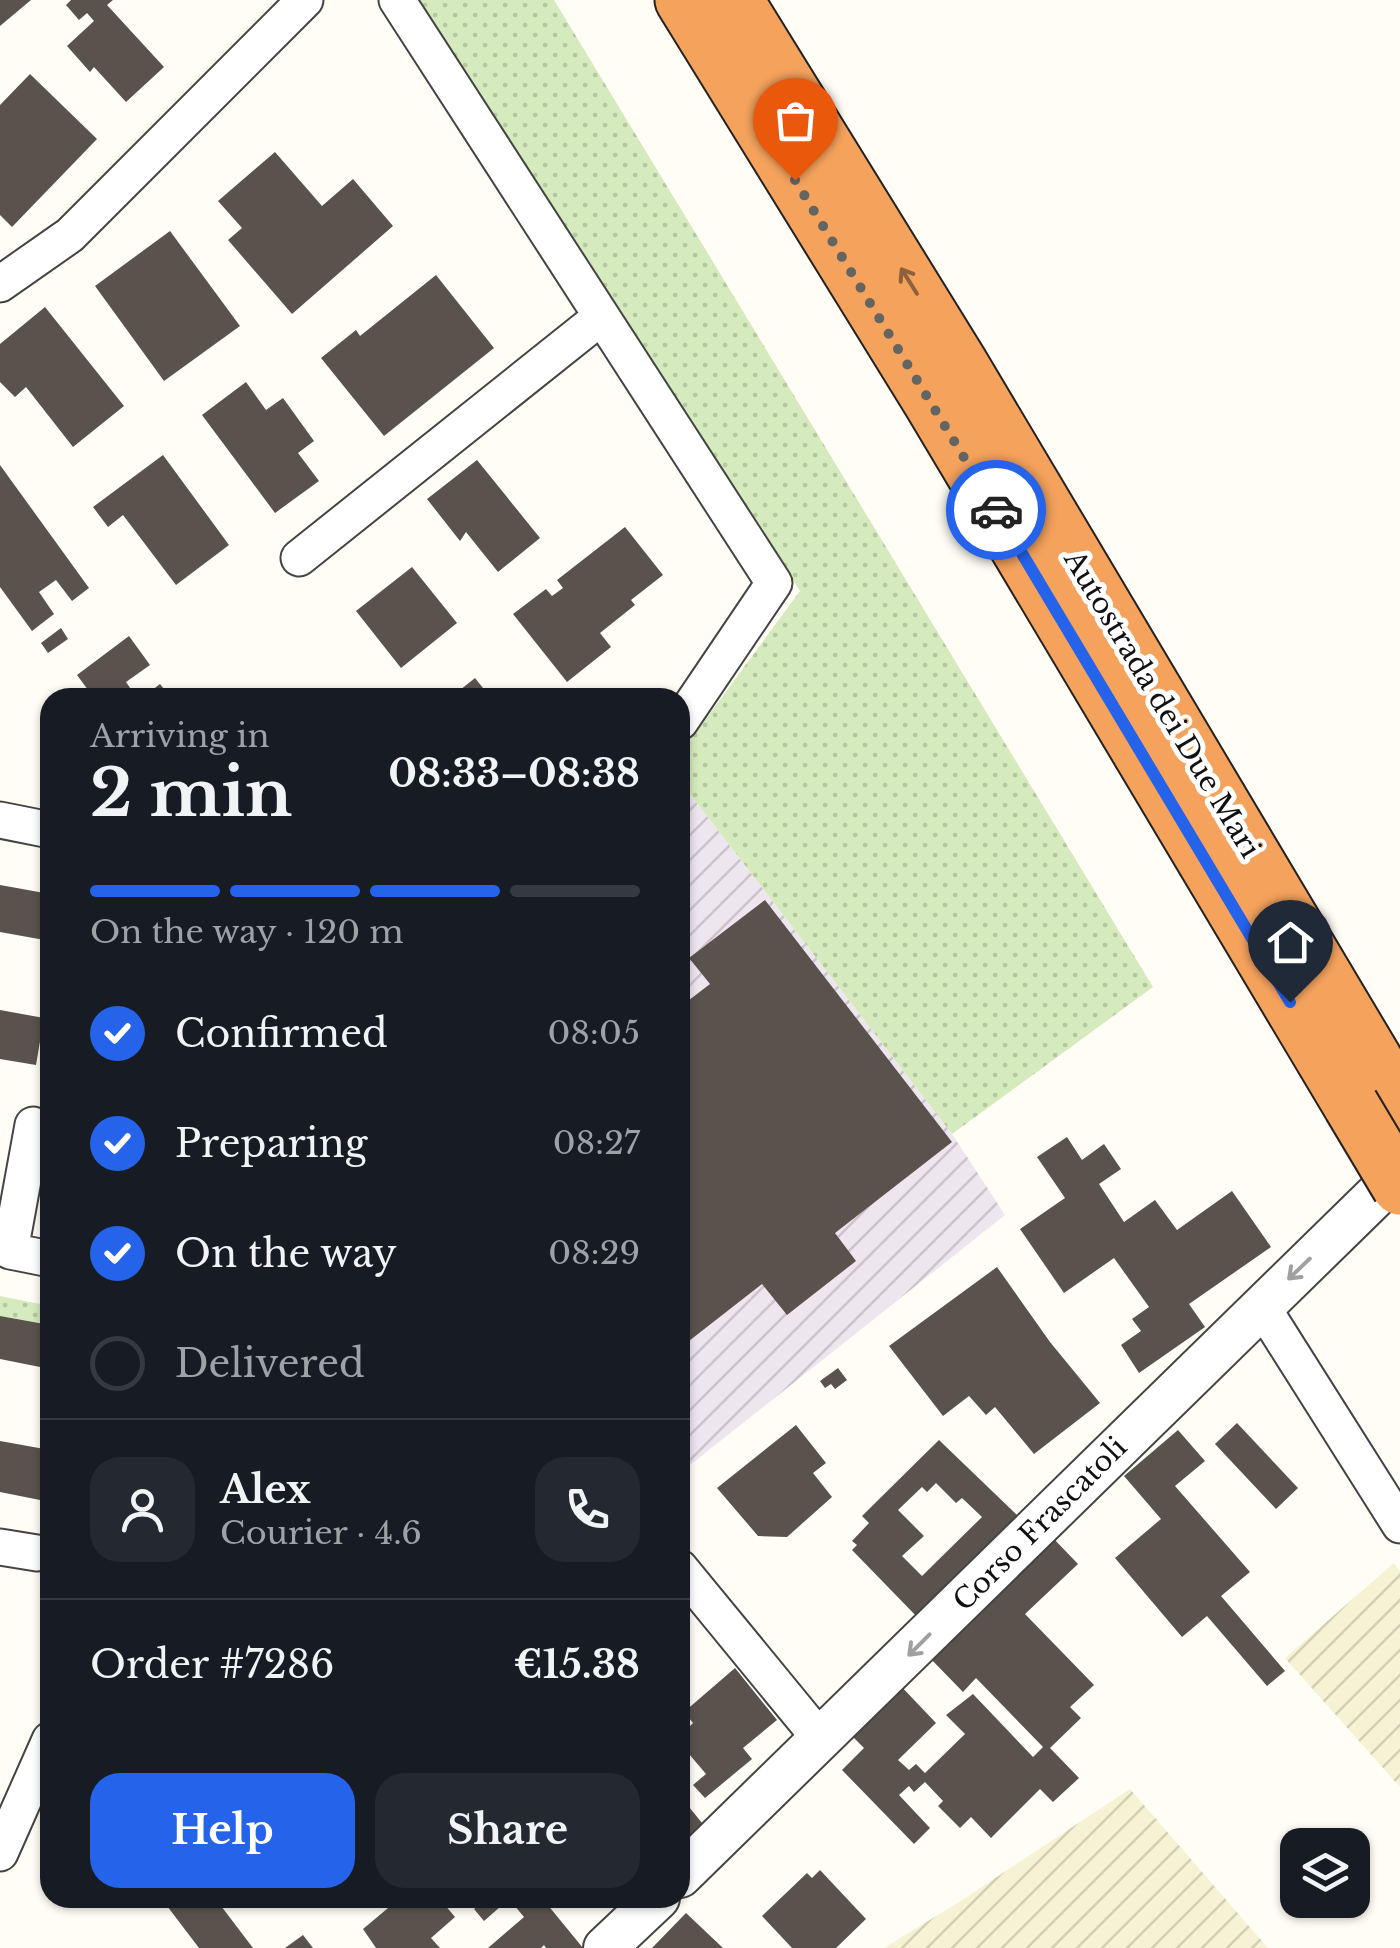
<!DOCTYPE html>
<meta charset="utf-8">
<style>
:root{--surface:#171b24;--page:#242831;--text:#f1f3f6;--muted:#9ea1a6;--line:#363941;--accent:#2563eb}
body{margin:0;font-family:"Libre Baskerville",serif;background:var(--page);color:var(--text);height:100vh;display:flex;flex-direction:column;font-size:38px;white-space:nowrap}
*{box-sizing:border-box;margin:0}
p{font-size:32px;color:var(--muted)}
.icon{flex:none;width:55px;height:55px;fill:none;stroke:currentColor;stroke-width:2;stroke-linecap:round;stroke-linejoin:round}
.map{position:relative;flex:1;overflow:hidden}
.drawer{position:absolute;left:40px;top:688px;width:650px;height:1220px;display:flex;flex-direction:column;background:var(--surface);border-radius:30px;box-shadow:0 2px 8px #0004}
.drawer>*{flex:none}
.tools{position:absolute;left:1280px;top:1828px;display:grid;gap:20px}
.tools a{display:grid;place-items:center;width:90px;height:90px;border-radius:20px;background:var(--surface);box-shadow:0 2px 8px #0004;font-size:50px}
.pin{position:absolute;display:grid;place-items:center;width:85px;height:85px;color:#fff;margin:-102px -42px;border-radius:50% 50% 50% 0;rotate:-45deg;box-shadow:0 0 10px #0007}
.pin .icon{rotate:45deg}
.courier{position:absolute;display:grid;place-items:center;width:100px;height:100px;margin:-50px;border:8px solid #2563eb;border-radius:50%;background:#fff;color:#222;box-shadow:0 2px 12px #0007}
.head em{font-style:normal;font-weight:700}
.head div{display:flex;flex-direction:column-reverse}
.head{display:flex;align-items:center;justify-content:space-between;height:170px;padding:0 50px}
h1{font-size:65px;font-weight:700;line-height:75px}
.bar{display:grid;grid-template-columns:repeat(4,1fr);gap:15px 10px;align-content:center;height:120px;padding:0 50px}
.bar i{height:12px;border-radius:8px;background:var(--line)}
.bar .current{background:var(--accent)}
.bar p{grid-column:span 4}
.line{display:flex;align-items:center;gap:25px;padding:0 50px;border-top:2px solid var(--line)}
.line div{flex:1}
.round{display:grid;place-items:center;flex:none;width:105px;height:105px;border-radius:30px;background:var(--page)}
ol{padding:0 50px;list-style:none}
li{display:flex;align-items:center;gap:30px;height:110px}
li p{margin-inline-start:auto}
li .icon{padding:10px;border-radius:50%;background:var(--accent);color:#fff;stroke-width:4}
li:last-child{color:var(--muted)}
li i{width:55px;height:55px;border:5px solid var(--line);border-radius:50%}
.cta{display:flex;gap:20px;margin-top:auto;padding:20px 50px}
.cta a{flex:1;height:115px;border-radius:30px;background:var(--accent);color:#fff;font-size:40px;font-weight:700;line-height:115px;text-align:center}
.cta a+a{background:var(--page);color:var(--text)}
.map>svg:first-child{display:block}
.industrial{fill:url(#industrial-furrows)}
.farmland{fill:url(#farmland-furrows)}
.grass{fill:url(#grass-dots)}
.building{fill:#5a524d;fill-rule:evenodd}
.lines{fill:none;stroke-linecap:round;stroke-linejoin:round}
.minor-casing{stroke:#444;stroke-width:39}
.tertiary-casing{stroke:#444;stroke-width:46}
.motorway-casing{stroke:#222;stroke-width:59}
.minor{stroke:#fff;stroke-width:35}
.tertiary{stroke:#fff;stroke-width:42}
.motorway{stroke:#f5a25d;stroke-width:55}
.motorway-bridge-casing{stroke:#222;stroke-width:59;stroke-linecap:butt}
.motorway-bridge{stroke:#f5a25d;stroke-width:55}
.oneway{stroke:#8e613b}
.oneway2{stroke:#a0a0a0}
.done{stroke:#646461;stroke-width:10;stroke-dasharray:0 18}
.route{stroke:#2563eb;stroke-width:12}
.labels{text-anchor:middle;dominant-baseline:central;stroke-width:10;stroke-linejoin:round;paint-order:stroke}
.street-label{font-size:28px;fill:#111;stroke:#fff}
</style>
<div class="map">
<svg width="1400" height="1948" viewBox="0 0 1400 1948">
<defs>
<pattern id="industrial-furrows" width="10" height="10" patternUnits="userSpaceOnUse" patternTransform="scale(2.5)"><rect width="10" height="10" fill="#eee6ef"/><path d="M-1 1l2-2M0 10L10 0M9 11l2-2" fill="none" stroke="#cbc4cc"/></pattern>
<pattern id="farmland-furrows" width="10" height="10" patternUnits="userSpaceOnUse" patternTransform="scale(2.5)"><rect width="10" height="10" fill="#f6f3d4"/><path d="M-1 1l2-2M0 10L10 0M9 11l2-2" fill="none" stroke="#d2cfb5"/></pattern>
<pattern id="grass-dots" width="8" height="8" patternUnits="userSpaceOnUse" patternTransform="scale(2.5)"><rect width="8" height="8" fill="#d5ebbd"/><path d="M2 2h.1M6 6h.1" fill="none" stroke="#b6c8a1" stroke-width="1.8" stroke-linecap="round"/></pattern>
</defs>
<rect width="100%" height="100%" fill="#fffdf5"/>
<path class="industrial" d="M680,781L952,1134L1005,1215L680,1473Z"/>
<g class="farmland">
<path d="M1394,1563L1400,1572V1787L1285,1658Z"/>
<path d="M1130,1789L1268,1948H884L959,1902Z"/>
</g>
<g class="grass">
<path d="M417,0H554L1153,987L952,1134L680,781V754L800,591Z"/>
<path d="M0,1296L50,1306V1325L0,1316Z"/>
</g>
<g class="building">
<path d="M0,0H31L0,26Z"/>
<path d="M71,0H113L107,5L164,67L126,102L94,67L90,72L67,46L94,21L87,13L79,20L66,5Z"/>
<path d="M30,74L97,139L12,227L0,215V105Z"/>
<path d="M275,152L322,206L353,179L393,226L292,314L228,240L242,228L218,201Z"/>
<path d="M170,231L240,326L164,381L95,286Z"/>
<path d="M436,275L494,348L384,436L321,358L356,330L360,336Z"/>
<path d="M45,307L124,406L73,447L26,387L15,397L0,382V344Z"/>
<path d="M246,382L266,410L283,398L314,441L298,453L319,481L275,513L202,415Z"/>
<path d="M163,455L229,545L176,585L123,515L108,527L93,507Z"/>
<path d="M477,460L540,538L498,572L466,532L460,541L427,499Z"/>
<path d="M0,465L89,588L72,601L56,580L39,592L54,614L32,631L0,587Z"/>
<path d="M625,527L663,575L631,600L635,605L600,633L611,647L567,682L513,614L546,589L552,596L563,588L557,580Z"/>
<path d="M412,567L457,623L401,668L356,611Z"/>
<path d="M61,628L68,639L48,653L41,643Z"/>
<path d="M129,636L150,665L126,682L137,698H94L77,675Z"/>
<path d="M475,678L491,698H450Z"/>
<path d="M160,684L171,698H142Z"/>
<path d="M0,885L50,894V941L0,932Z"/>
<path d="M765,900L952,1142L835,1233L856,1261L787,1315L762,1284L680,1348V1007L710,984L689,958Z"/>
<path d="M0,1010L44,1018L36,1065L0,1059Z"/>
<path d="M1067,1137L1082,1160L1104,1144L1121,1169L1099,1184L1124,1222L1155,1200L1177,1230L1232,1191L1271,1247L1189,1304L1205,1327L1139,1373L1121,1345L1141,1331L1132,1319L1149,1307L1114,1258L1064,1293L1020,1229L1065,1198L1037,1157Z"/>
<path d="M997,1267L1050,1342L1100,1403L1034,1454L995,1407L986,1415L969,1396L943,1416L889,1346Z"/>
<path d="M0,1316L50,1325V1369L0,1359Z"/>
<path d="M838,1368L847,1380L835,1389L831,1384L825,1388L820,1381Z"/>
<path d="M1237,1423L1298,1488L1276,1509L1215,1444Z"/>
<path d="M796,1425L826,1463L813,1473L832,1497L787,1537L758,1536L717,1488Z"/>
<path d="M1178,1430L1205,1461L1175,1486L1250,1572L1221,1596L1285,1671L1267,1686L1207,1616L1182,1637L1115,1558L1161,1519L1124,1476Z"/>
<path d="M939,1440L1021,1519L922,1622L852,1550L857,1545L852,1541L869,1523L862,1516ZM936,1483L956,1503L962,1498L982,1517L922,1576L902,1556L924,1536L898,1510L922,1487L927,1492Z"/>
<path d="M0,1441L50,1450V1502L0,1492Z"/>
<path d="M1052,1537L1078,1564L1025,1614L1094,1685L1070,1707L1081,1718L1050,1748L1079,1778L1053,1802L1040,1789L991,1838L971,1817L960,1828L938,1806L943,1801L925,1782L914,1792L909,1786L899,1795L930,1828L914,1844L842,1770L864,1748L846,1730L897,1682L936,1723L898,1760L909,1770L916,1764L925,1773L965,1734L946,1715L973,1694L1033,1757L1043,1747L976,1678L963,1692L928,1656Z"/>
<path d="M735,1668L777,1720L743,1748L752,1759L705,1798L693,1785L706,1774L689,1754L682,1760L680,1758V1725L685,1731L693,1723L684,1712Z"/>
<path d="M680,1796L707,1829L680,1851Z"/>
<path d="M820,1870L866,1919L836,1948H792L762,1916L807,1873L812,1878Z"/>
<path d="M161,1898H215L253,1948H199Z"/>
<path d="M400,1898H439L455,1917L431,1938L440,1948H376L363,1929Z"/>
<path d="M487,1898H542L583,1948H546L544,1945L541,1948H488L524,1917L509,1899L484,1921L474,1909Z"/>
<path d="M686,1913L723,1948H652Z"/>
<path d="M303,1935L313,1948H285Z"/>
</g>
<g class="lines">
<defs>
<g id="minor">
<path d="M397,0L774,583L680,722"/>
<path d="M0,284L70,235L305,0"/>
<path d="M299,558L601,317"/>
<path d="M0,820L50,830"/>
<path d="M33,1125L10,1251L50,1259"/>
<path d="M1261,1305L1400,1525"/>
<path d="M0,1547L37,1553"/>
<path d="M680,1568L822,1741"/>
<path d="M0,1853L50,1740"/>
</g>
<g id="tertiary">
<path d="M680,1876L1400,1172"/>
<path d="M605,1948L658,1898"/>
</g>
<g id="motorway">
<path d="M683,0L932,403L1351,1105"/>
<path d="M735,0L960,364L1400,1103"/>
</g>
</defs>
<use href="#minor" class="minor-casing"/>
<use href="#tertiary" class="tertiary-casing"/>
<use href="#motorway" class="motorway-casing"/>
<use href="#minor" class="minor"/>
<use href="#tertiary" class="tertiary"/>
<use href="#motorway" class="motorway"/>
<defs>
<path id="motorway-bridge" d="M1351,1105L1400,1187"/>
</defs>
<use href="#motorway-bridge" class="motorway-bridge-casing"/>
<use href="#motorway-bridge" class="motorway-bridge"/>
</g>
<defs><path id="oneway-shaft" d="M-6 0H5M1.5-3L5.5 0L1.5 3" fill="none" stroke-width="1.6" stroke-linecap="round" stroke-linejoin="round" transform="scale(2.5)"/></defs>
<use class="oneway" href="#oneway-shaft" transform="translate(909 281) rotate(-122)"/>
<g class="oneway2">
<use href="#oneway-shaft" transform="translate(1299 1269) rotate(136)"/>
<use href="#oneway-shaft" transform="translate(919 1645) rotate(135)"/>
</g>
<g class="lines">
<path class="done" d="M795,180L996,510"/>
<path class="route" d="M996,510L1290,1002"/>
</g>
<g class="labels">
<g class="street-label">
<text transform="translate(1162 704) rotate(59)">Autostrada dei Due Mari</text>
<text transform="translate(1040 1524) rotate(-45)">Corso Frascatoli</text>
</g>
</g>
</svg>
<div class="tools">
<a><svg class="icon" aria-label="layers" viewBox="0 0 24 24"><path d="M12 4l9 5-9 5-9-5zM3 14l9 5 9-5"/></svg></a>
</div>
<div class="pin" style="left:795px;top:180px;background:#ea580c"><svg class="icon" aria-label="bag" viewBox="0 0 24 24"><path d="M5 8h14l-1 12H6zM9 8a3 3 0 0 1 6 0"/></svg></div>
<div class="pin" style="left:1290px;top:1002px;background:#1f2937"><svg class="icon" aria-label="home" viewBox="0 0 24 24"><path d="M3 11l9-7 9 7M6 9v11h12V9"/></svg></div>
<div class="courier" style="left:996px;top:510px"><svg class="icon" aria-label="car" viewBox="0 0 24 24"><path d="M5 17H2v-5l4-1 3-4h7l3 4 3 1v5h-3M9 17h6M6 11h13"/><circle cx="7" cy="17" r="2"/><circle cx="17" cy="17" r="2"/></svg></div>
<section class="drawer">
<div class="head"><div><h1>2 min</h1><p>Arriving in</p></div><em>08:33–08:38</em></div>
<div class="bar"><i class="current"></i><i class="current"></i><i class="current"></i><i></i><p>On the way · 120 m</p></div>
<ol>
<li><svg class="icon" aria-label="check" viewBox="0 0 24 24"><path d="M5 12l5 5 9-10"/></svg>Confirmed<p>08:05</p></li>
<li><svg class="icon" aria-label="check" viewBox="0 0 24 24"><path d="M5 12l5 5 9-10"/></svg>Preparing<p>08:27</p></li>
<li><svg class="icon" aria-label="check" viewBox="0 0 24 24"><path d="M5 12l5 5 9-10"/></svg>On the way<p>08:29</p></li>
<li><i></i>Delivered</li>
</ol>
<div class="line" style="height:180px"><a class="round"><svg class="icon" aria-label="person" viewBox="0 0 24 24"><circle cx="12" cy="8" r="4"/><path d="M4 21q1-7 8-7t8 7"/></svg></a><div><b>Alex</b><p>Courier · 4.6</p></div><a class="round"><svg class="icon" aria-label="phone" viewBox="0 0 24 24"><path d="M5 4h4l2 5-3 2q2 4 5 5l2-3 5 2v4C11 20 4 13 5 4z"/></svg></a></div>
<div class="line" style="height:130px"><div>Order #7286</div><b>€15.38</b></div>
<div class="cta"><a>Help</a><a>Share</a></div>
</section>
</div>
